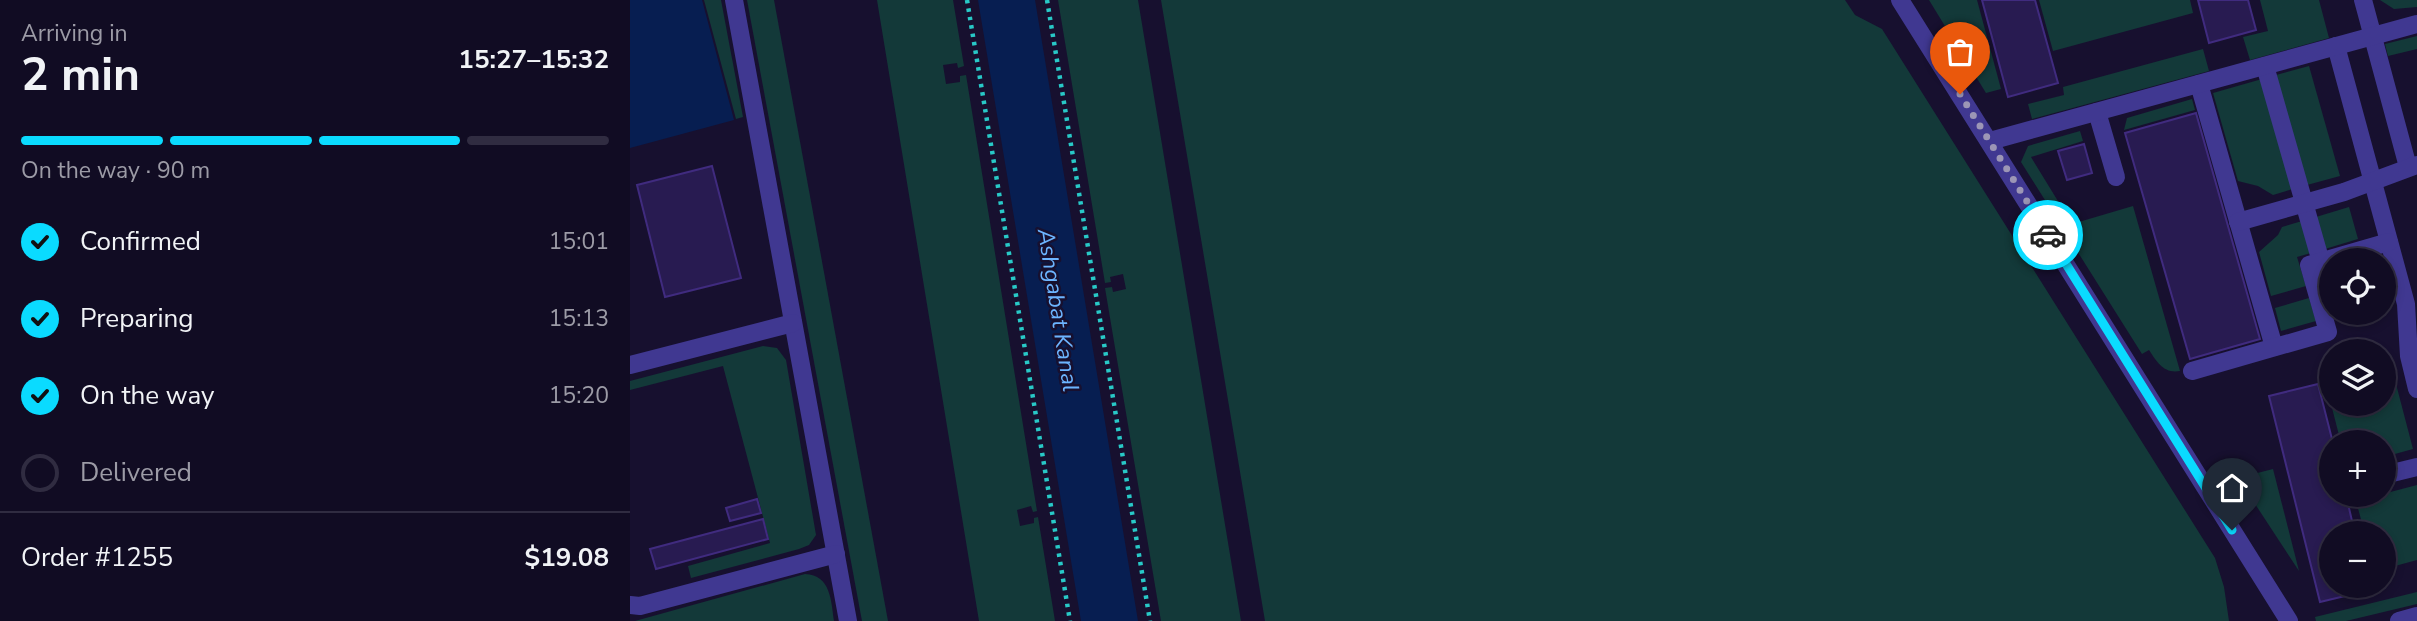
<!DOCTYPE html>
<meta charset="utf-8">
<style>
:root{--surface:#110c23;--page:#1e1a30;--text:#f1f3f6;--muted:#9c9ba6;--line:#302c41;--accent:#0adbff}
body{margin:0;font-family:"Nunito Sans",sans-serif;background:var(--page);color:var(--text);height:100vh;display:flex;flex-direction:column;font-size:26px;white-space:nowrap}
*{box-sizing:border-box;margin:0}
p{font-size:23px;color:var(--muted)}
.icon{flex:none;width:38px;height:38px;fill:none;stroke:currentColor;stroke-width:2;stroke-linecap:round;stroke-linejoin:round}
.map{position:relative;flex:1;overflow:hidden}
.side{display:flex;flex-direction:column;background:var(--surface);width:630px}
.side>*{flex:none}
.tools{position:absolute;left:1689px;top:248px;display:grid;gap:14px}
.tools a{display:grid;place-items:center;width:77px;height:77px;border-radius:50%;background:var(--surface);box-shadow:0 4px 10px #0003,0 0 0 2px var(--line);font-size:35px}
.pin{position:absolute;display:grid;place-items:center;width:60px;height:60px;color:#fff;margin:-72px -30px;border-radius:50% 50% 50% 0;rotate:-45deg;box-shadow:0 0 7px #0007}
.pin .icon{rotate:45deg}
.courier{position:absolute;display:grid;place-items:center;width:70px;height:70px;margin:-35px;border:5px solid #0adbff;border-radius:50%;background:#fff;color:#222;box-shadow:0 2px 9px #0007}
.summary em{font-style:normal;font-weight:700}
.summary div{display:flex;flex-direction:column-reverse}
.summary{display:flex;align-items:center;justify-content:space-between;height:119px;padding:0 21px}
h1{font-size:46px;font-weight:700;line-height:52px}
.bar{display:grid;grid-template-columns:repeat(4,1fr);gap:10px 7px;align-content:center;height:84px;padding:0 21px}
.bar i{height:9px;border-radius:5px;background:var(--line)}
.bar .current{background:var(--accent)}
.bar p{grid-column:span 4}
.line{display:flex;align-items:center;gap:18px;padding:0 21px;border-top:2px solid var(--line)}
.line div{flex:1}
ol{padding:0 21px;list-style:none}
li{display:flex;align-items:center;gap:21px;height:77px}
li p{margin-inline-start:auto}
li .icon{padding:7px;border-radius:50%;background:var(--accent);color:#111;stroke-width:4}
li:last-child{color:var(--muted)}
li i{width:38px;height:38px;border:4px solid var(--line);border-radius:50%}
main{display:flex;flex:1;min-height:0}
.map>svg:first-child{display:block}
.green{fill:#133939}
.water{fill:#071e51}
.building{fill:#281b51;stroke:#402b7f;stroke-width:2}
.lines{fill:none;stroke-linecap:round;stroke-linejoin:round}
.path{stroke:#28c9c7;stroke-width:4.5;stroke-dasharray:3.5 5;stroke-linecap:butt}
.minor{stroke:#403891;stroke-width:18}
.done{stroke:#9c96b6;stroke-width:7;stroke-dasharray:0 12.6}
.route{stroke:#0adbff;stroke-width:9}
.labels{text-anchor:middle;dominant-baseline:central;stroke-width:5;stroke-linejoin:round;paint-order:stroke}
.water-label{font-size:23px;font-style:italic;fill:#6cb4ff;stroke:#17102f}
</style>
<main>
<section class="side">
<div class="summary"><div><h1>2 min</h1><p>Arriving in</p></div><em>15:27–15:32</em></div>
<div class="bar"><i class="current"></i><i class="current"></i><i class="current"></i><i></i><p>On the way · 90 m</p></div>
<ol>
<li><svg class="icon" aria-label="check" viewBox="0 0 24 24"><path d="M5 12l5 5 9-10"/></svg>Confirmed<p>15:01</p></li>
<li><svg class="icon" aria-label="check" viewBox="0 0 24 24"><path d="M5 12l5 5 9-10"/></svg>Preparing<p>15:13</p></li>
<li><svg class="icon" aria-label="check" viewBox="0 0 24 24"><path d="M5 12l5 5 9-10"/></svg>On the way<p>15:20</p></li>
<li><i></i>Delivered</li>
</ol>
<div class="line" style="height:91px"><div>Order #1255</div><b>$19.08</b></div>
</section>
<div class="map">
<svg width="1787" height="621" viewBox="0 0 1787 621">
<rect width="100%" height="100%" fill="#17102f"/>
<g class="green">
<path d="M74,0H91L113,117L106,119Z"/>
<path d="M117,0H144L258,621H232Z"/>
<path d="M247,0H323L334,66L328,68L327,63L313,65L316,84L330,82V76L336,75L407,511L403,512L401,506L387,510L390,526L404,523V518L408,517L425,621H349Z"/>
<path d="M428,0H508L611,621H531L475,288L482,287L483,292L496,289L493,274L480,277L481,282L475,283Z"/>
<path d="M531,0H1215L1225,15L1252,29L1585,558L1594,587L1599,621H635Z"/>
<path d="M1299,0H1347L1371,89L1356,93Z"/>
<path d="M1409,0H1560L1563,13L1423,51Z"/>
<path d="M1630,0H1689L1699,38L1620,60L1613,37L1638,31Z"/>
<path d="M1750,0H1787V7L1764,9Z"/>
<path d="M1787,36V49L1758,56L1755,44Z"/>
<path d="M1573,49L1579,71L1402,119L1398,104L1434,95L1433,87Z"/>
<path d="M1679,66L1710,176L1677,185L1646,75Z"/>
<path d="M1632,79L1663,189L1643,195L1628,186L1608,181L1583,93Z"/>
<path d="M1562,99L1565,110L1494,130L1497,118Z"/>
<path d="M1450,131L1453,141L1401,157L1442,224L1503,206L1550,371C1534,374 1527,362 1519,350L1512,354L1391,162L1398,146Z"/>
<path d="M1719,207L1728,239L1695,249L1686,217Z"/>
<path d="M1672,221L1681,253L1667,257L1676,286L1641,296L1629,252L1648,235L1652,227Z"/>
<path d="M1679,298L1686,321L1651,331L1645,308Z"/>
<path d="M133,346L147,348L156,360L186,535L179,545L169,549L61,578L58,566L140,543L93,366L0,390V381Z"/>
<path d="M1760,361L1783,449L1754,457V443H1711L1701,404H1754V362Z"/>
<path d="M1643,469L1669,571L1608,478Z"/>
<path d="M1787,485V560L1754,569V534H1735L1726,501Z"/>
<path d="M175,574C201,575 201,601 204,621H5Z"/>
<path d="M1787,592V604L1716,621H1686L1685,617Z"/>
</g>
<g class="water">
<path d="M0,0H72L104,120L0,148Z"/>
<path d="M348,0H405L508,621H451Z"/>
</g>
<g class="building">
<path d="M1352,0H1405L1428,83L1378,97Z"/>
<path d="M1568,0H1618L1626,30L1579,43Z"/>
<path d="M1566,113L1630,339L1560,359L1495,133Z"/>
<path d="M1454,144L1462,173L1437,180L1428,151Z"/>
<path d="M82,166L111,278L35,297L7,185Z"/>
<path d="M1688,384L1703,443L1701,495H1716L1725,534H1701V586H1739L1740,590L1690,602L1639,396Z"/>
<path d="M127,499L131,513L100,521L96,508Z"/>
<path d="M133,519L138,539L26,569L20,549Z"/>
</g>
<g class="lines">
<g class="path">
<path d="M337,0L440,621"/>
<path d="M417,0L520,621"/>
</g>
<g class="minor">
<path d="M104,0L218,621"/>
<path d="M1270,0L1659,621"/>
<path d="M1733,0L1778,167"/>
<path d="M1706,46L1776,304L1779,356L1787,389"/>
<path d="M1635,66L1691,262"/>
<path d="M1569,84L1644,347"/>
<path d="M1467,112L1486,177"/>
<path d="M1360,141L1787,24"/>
<path d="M1608,222L1714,192L1787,165"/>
<path d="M0,365L163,323"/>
<path d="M1562,371L1698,332L1679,265L1759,242"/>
<path d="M1754,475L1787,467"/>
<path d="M0,605L10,606L206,554"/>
<path d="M1769,621L1787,616"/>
</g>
</g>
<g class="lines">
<path class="done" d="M1330,94L1418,235"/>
<path class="route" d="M1418,235L1602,530"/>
</g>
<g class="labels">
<g class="water-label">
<text transform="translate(428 310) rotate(81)">Ashgabat Kanal</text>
</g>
</g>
</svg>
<div class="tools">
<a><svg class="icon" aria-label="locate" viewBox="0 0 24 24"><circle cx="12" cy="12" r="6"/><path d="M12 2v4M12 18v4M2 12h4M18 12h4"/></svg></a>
<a><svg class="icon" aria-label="layers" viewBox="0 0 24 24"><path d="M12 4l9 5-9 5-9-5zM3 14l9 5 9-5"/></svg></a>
<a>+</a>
<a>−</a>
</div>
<div class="pin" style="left:1330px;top:94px;background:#ea580c"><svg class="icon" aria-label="bag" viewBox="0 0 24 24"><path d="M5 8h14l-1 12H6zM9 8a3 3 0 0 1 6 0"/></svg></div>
<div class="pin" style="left:1602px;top:530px;background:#1f2937"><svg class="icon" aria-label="home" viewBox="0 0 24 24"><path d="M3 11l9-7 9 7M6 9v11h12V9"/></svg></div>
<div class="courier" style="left:1418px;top:235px"><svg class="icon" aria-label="car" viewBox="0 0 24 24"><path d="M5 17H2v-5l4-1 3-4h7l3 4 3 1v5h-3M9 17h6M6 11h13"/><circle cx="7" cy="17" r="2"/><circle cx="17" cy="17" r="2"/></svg></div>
</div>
</main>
